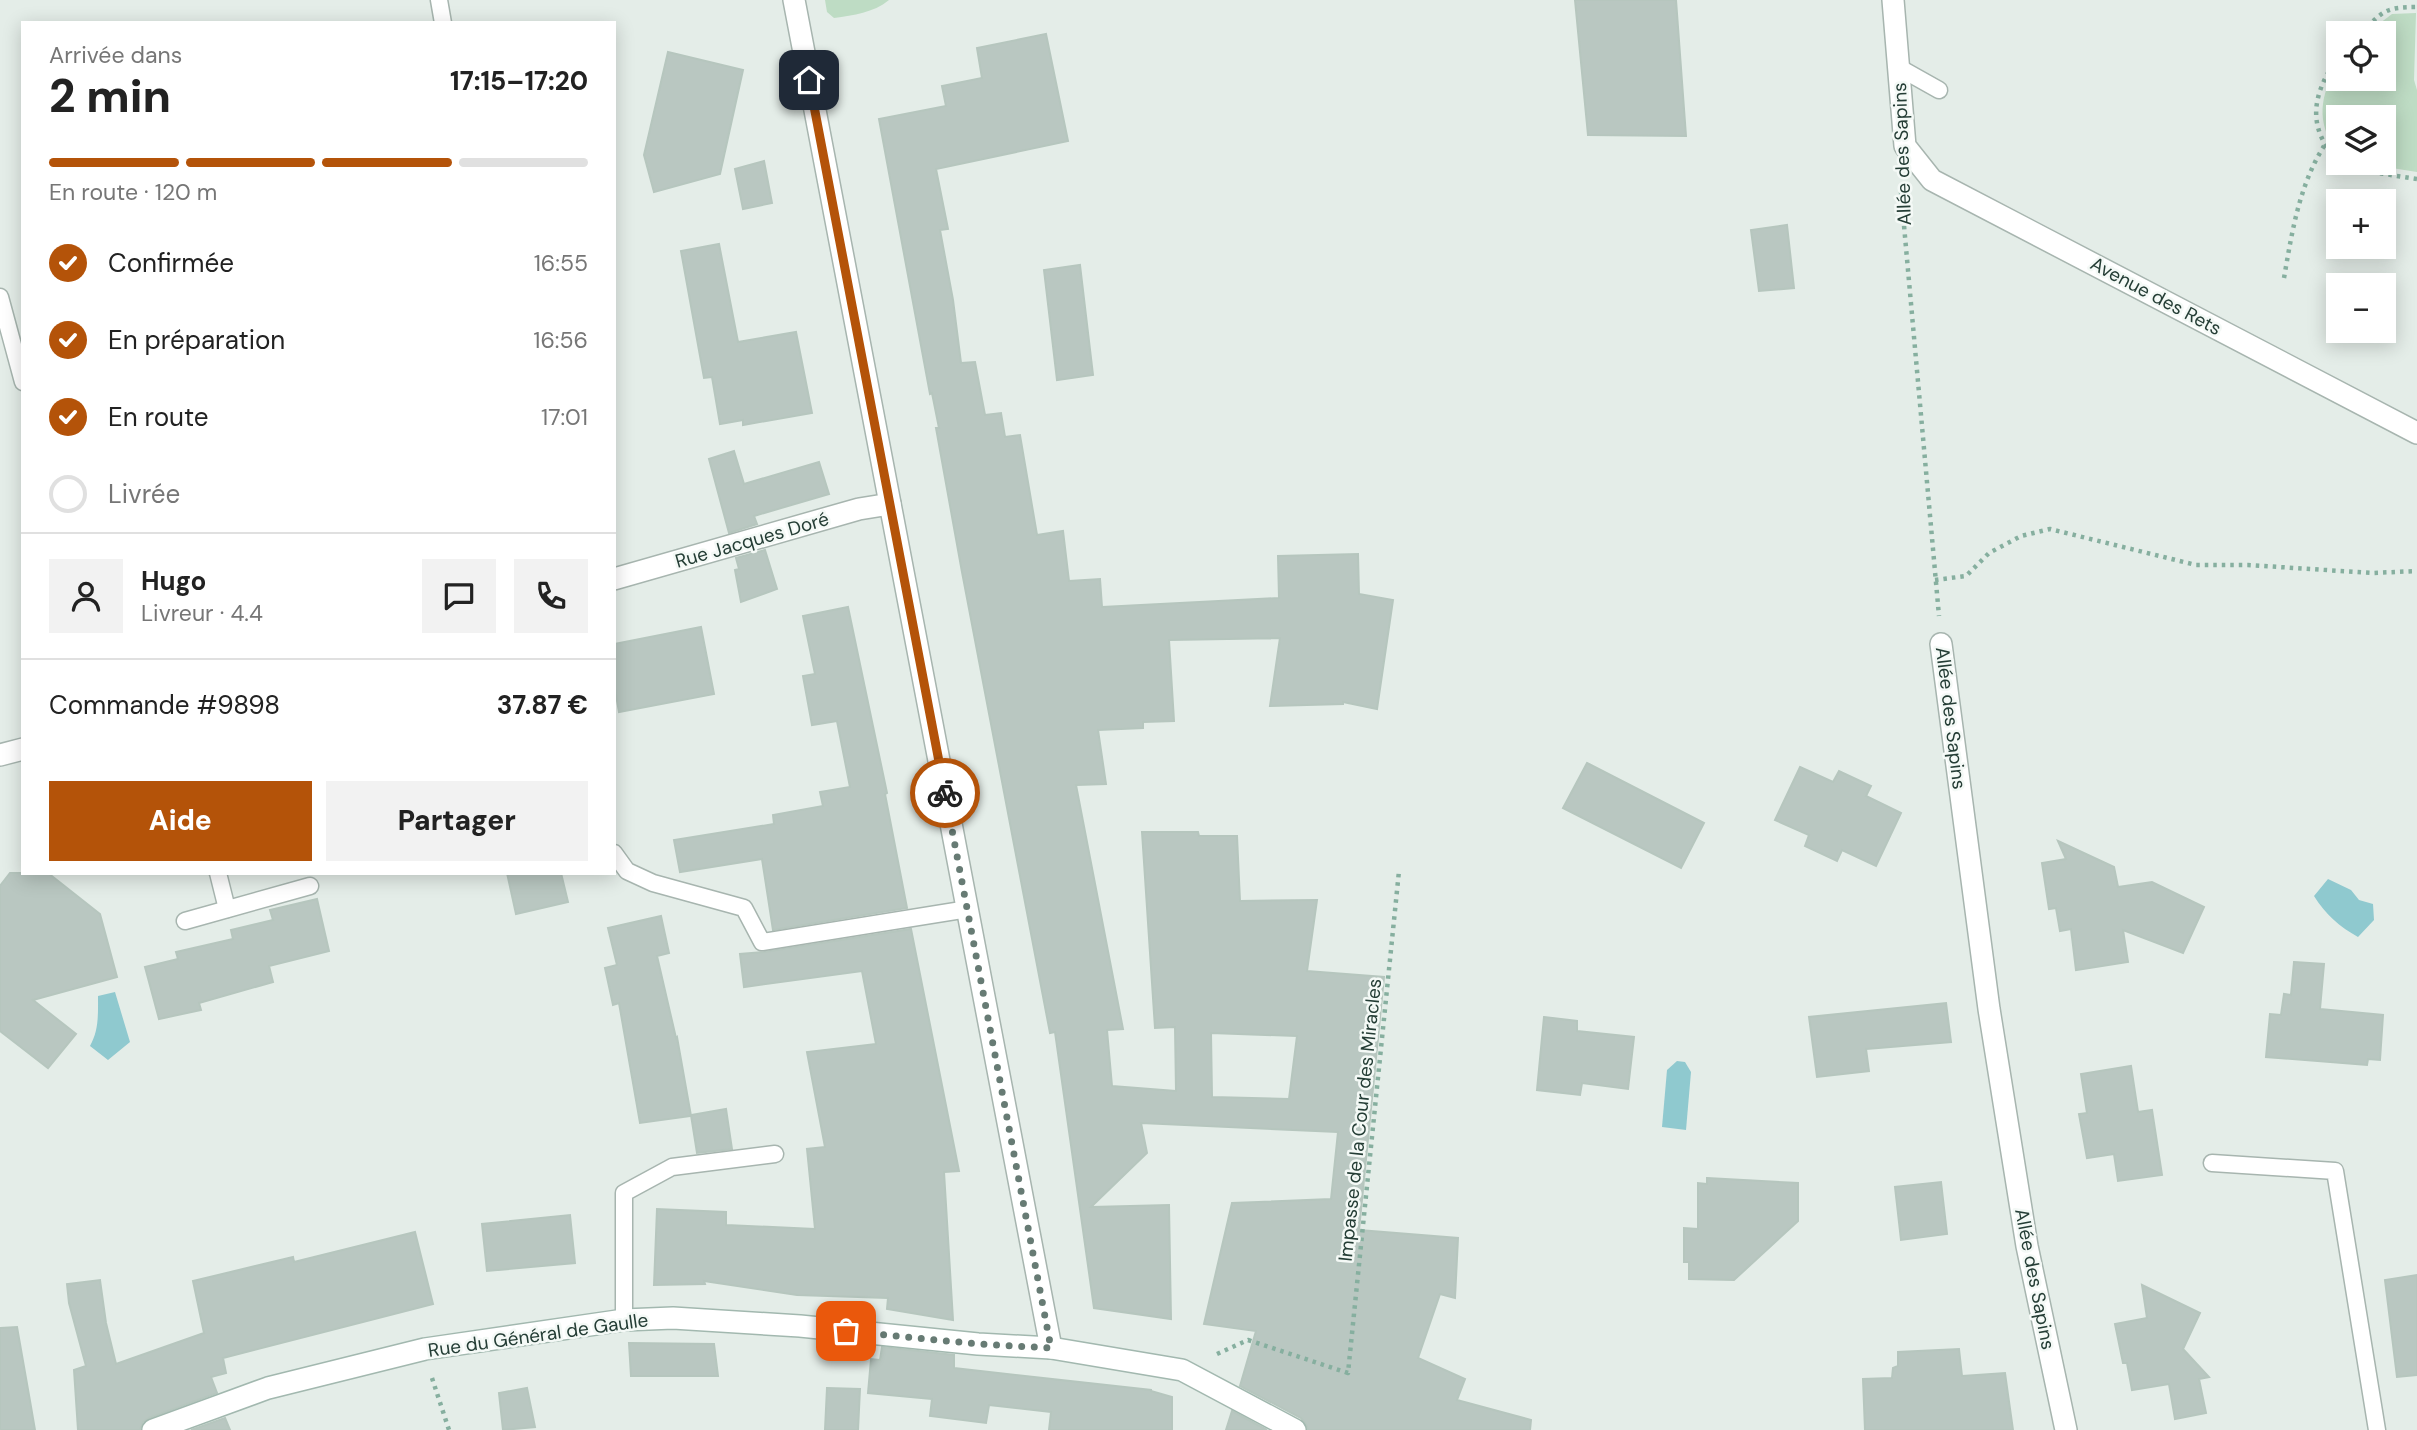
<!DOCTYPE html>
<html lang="fr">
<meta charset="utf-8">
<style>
:root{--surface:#fff;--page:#f2f2f2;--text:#222;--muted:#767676;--line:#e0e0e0;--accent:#b45309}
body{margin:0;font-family:"DM Sans",sans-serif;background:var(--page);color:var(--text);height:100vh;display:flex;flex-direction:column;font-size:26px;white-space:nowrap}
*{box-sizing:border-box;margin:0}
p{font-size:23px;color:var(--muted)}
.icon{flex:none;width:38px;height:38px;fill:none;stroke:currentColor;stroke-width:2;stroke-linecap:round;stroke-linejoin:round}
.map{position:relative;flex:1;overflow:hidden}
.drawer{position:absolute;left:21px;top:21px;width:595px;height:854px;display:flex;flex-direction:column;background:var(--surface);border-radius:0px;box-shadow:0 4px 18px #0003}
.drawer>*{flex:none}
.tools{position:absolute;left:2326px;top:21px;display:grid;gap:14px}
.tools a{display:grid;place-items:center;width:70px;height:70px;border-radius:0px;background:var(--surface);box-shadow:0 4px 18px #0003;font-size:35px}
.pin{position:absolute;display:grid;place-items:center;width:60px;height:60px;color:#fff;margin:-30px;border-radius:14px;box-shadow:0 4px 10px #0006}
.courier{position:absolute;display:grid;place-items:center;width:70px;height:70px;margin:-35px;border:5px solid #b45309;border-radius:50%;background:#fff;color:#222;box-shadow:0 2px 9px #0007}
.head em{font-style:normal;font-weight:800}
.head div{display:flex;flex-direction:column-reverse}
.head{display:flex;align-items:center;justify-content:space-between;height:119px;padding:0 28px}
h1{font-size:46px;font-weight:800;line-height:52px}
.bar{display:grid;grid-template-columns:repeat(4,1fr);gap:10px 7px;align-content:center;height:84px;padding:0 28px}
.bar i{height:9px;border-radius:5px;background:var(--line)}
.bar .selected{background:var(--accent)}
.bar p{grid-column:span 4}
.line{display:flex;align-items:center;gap:18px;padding:0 28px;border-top:2px solid var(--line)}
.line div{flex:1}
.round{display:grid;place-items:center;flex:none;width:74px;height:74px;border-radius:0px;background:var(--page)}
ol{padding:0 28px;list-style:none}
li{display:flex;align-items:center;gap:21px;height:77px}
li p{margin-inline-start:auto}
li .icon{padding:7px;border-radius:50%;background:var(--accent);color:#fff;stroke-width:4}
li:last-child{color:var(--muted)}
li i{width:38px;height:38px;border:4px solid var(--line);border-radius:50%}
.button{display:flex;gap:14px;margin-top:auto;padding:14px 28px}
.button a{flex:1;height:80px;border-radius:0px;background:var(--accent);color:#fff;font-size:28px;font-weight:800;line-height:80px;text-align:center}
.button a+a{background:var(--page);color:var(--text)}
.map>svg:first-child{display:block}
.green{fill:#bedcc4}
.water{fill:#8fc9cf}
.building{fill:#b9c7c1;stroke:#b6c6be;stroke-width:2;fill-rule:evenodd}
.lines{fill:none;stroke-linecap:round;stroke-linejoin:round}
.lane-casing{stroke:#a7b5af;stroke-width:19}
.street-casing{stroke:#a7b5af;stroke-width:24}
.secondary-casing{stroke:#a2b8af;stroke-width:24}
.path{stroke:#86af9f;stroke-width:4.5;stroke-dasharray:3.5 5;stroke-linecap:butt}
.lane{stroke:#fff;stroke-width:16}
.street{stroke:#fff;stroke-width:21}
.secondary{stroke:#fff;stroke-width:21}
.done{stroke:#677b74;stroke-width:7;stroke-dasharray:0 12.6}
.route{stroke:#b45309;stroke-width:9}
.labels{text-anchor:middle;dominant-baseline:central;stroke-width:5;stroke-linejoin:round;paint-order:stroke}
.street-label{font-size:19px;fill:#243d35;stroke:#f4f9f6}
</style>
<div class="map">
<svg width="2417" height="1430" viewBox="0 0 2417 1430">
<rect width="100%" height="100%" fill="#e4ede8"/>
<g class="green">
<path d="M825,0H889C873,13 854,15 834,18L827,12Z"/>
<path d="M2416,13L2414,80L2417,90V172L2360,163H2384V117H2338V152C2315,124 2320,94 2338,65V79H2384V33H2367L2392,14Z"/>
</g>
<g class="water">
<path d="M2328,879L2351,890L2359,900L2373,904L2374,920L2358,937C2340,927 2325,914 2314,896Z"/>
<path d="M115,992L130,1042L108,1060L90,1046C99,1030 98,1014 98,996Z"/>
<path d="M1677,1061L1685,1062L1691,1072L1686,1130L1662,1127L1667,1070Z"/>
</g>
<g class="building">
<path d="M1575,0H1676L1686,136L1588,135Z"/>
<path d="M1046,34L1068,141L936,169L948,229L940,230L953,300L961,363L975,362L985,415L1001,413L1005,437L1020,435L1037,535L1063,531L1069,581L1100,579L1102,607L1279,598L1278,556L1358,554L1359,594L1393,600L1377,709L1343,702V704L1270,706L1280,638L1169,640L1174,721L1143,722V728L1098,730L1106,784L1076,785L1123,1029L1107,1030L1112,1086L1176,1091L1175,1027L1155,1028L1142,832H1198L1199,836H1237L1240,901L1317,900L1307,971L1384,977L1359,1230L1458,1238L1455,1298L1440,1294L1418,1358L1465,1379L1457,1400L1531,1420L1530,1430H1308L1306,1424L1301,1418L1240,1386L1256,1331L1204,1324L1232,1203L1331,1199L1338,1132L1141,1123L1147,1153L1091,1207L1169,1205L1171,1319L1094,1308L1055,1032L1050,1033L962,572L936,428H939L932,393L930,394L879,119L946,106L942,86L982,78L977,48ZM1211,1033L1297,1036L1289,1099L1212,1097Z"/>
<path d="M668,52L743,70L720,174L654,192L644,155Z"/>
<path d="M764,161L772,203L743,209L735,169Z"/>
<path d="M1787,225L1794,288L1759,291L1751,230Z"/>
<path d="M719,244L738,342L796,332L812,413L743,425V420L720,424L712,377L704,378L681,251Z"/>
<path d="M1080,265L1093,375L1057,380L1044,270Z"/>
<path d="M734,451L744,484L819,462L829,494L754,516L757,524L729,533L709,459Z"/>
<path d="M765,550L777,589L741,602L735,570L739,569L736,558Z"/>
<path d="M848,607L887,793L885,794L907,908L773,930L762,859L680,872L674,840L774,824L773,815L823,806L820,792L850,787L837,721L812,725L803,676L815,674L803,616Z"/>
<path d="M701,627L714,694L619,712L614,684V644Z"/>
<path d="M1587,763L1704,823L1681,868L1563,808Z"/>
<path d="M1800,767L1833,782L1839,771L1871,786L1866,796L1901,813L1876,866L1842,850L1837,861L1805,846L1809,835L1775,820Z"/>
<path d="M2058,841L2114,867L2118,887L2152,882L2204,907L2183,953L2123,930L2128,962L2076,970L2071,929L2060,931L2056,908L2049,909L2042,863L2066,859Z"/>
<path d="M10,873H48L100,914L117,977L33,1000L76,1034L48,1068L0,1031V886Z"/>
<path d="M507,873H561L568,902L516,914Z"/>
<path d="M317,899L329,951L269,966L273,982L199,1003L201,1010L159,1019L145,967L178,959L176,952L233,939L231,930L273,920L270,910Z"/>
<path d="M661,916L669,953L657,956L676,1038L677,1037L691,1116L640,1123L619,1003L613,1005L605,968L617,965L608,928Z"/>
<path d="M911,929L959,1171L944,1172L953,1320L887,1309L888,1298L797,1295L704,1281L705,1284L654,1285L657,1209L726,1212V1225L815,1229L807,1149L825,1147L807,1052L876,1044L862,971L744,987L740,954L764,952Z"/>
<path d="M2294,962L2324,964L2320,1009L2383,1015L2380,1060L2368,1059L2367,1065L2266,1057L2270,1014L2281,1015L2284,994L2291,995Z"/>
<path d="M1946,1003L1951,1042L1866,1049L1869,1071L1817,1077L1809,1017Z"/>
<path d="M1544,1017L1577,1021V1031L1634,1037L1628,1089L1582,1083L1580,1095L1537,1090Z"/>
<path d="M2131,1066L2138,1112L2152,1110L2162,1175L2118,1181L2114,1154L2087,1158L2079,1114L2087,1113L2081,1074Z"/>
<path d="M726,1109L732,1149L697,1153L691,1115Z"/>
<path d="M1707,1178L1798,1183V1221L1734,1280L1689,1279V1262H1684V1228L1698,1229V1183L1707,1184Z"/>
<path d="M1941,1182L1947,1234L1901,1240L1895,1187Z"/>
<path d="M570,1215L575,1263L487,1271L482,1224Z"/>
<path d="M415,1232L433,1304L223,1358L226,1373L211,1377L217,1393L149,1418L143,1422L140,1430H78L74,1370L86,1366L69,1303L67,1284L100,1280L106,1323L116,1364L204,1333L193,1281L293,1257L294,1262Z"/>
<path d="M2417,1275V1375L2397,1377L2385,1280Z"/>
<path d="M2142,1285L2200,1313L2183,1349L2209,1377L2199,1379L2206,1413L2175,1419L2169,1384L2132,1390L2127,1363H2123L2115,1324L2147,1318Z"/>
<path d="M17,1327L30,1401L35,1430H0V1328Z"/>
<path d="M629,1343L714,1344L718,1376H631Z"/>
<path d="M882,1347L954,1355V1368L1151,1390V1391L1172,1397V1430H1049L1051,1412L989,1405L986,1423L930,1416L932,1399L868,1393L871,1359L880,1360Z"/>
<path d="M1959,1349L1962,1376L2005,1373L2013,1430H1865L1863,1379L1892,1378L1893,1368L1898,1366V1352Z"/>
<path d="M527,1388L535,1427L503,1430L499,1393Z"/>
<path d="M827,1388L860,1389L858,1430H825Z"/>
<path d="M1232,1411L1267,1430H1226Z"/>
<path d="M225,1418L230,1430H191Z"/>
</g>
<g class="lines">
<defs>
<g id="lane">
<path d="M439,0L443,23"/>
<path d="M1898,67L1939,90"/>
<path d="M0,297L23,382"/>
<path d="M614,853L627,871L653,883L744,908L762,942L968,909"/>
<path d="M218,873L227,909"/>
<path d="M185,921L310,886"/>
<path d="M2212,1163L2335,1171L2377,1430"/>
<path d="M624,1320V1193L672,1167L775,1154"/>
</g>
<g id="street">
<path d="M794,0L1051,1348"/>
<path d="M1893,0L1905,146L1932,180L2417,433"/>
<path d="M614,579L859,509L890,504"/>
<path d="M1941,644L1989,1009L2027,1246L2066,1430"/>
<path d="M0,755L23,749"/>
</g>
<path id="secondary" d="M153,1430L268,1388L425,1349L624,1320L673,1318L800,1326L978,1344L1051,1348L1182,1370L1295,1430"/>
</defs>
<use href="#lane" class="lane-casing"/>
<use href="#street" class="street-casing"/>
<use href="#secondary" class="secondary-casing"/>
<g class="path">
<path d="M2361,33C2383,11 2385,7 2417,7"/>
<path d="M2338,57C2313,93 2305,126 2338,161"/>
<path d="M2340,163L2345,168L2417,179"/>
<path d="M1901,192L1939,616"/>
<path d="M2284,278C2292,232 2299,186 2324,146"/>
<path d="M1935,580L1966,576L1989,553L2021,536L2050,529L2196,565H2248L2372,573L2417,571"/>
<path d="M1217,1354L1248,1340L1348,1373L1399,871"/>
<path d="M432,1378L449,1430"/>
</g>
<use href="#lane" class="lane"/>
<use href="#street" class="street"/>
<use href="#secondary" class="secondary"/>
</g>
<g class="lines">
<path class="done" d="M846,1331L978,1344L1051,1348L945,793"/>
<path class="route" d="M809,80L945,793"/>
</g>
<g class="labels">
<g class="street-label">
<text transform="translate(1902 154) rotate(-92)">Allée des Sapins</text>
<text transform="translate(2156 296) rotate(28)">Avenue des Rets</text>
<text transform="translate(752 540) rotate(-16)">Rue Jacques Doré</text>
<text transform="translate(1951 718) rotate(83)">Allée des Sapins</text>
<text transform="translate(1360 1120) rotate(-84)">Impasse de la Cour des Miracles</text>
<text transform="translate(2035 1279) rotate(79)">Allée des Sapins</text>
<text transform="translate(538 1335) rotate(-8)">Rue du Général de Gaulle</text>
</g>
</g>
</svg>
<div class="tools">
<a><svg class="icon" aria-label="locate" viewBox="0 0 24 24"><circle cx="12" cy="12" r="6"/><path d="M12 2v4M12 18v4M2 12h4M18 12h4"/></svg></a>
<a><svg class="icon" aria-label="layers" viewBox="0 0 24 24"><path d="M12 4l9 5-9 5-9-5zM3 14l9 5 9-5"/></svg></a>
<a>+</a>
<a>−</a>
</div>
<div class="pin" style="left:846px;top:1331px;background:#ea580c"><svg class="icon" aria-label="bag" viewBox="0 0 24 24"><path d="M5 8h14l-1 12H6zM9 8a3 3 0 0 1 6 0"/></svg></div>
<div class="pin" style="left:809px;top:80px;background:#1f2937"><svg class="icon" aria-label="home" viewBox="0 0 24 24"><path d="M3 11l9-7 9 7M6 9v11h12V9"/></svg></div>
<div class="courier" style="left:945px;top:793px"><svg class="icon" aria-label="bike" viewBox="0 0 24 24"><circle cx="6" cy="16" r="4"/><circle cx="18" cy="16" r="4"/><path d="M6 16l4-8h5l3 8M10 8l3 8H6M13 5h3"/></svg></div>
<section class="drawer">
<div class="head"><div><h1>2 min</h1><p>Arrivée dans</p></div><em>17:15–17:20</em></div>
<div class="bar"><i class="selected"></i><i class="selected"></i><i class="selected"></i><i></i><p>En route · 120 m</p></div>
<ol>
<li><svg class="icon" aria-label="check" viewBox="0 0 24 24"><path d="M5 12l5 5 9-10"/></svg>Confirmée<p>16:55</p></li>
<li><svg class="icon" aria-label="check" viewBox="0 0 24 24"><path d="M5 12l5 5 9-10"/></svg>En préparation<p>16:56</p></li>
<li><svg class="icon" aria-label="check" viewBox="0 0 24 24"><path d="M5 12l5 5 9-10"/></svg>En route<p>17:01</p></li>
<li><i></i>Livrée</li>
</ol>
<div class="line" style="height:126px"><a class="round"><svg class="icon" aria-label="person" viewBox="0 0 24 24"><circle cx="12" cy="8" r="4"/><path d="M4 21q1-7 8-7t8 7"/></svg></a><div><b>Hugo</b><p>Livreur · 4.4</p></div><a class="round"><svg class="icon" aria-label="chat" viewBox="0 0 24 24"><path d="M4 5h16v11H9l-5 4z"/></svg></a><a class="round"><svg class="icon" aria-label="phone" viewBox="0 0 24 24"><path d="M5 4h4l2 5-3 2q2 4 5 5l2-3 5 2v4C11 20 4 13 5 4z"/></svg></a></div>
<div class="line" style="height:91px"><div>Commande #9898</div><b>37.87 €</b></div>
<div class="button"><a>Aide</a><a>Partager</a></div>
</section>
</div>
